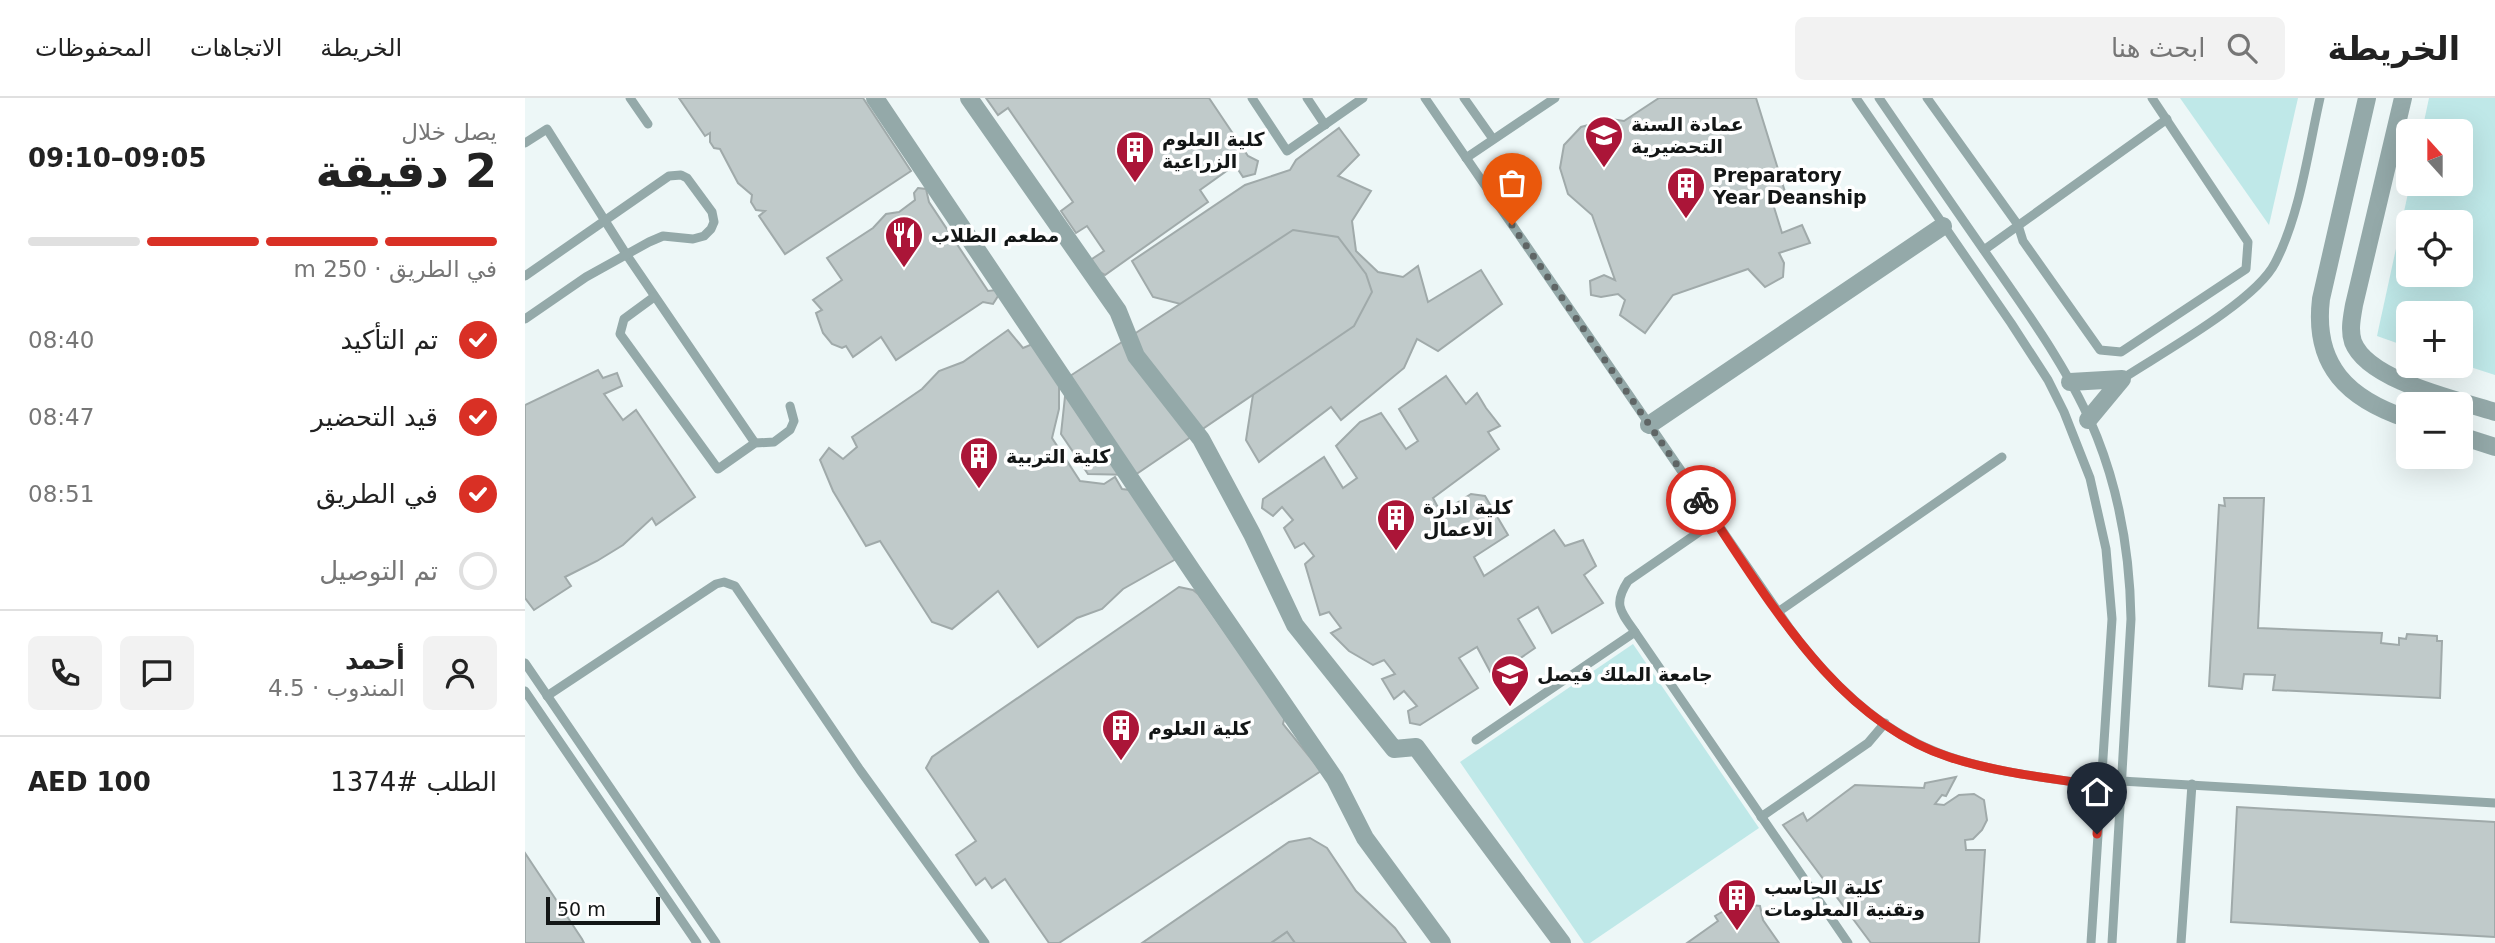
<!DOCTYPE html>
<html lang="ar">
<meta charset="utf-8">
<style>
:root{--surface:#fff;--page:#f2f2f2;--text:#222;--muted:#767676;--line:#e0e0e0;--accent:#d93025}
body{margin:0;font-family:"DejaVu Sans","Noto Sans Arabic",sans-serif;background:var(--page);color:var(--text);direction:rtl;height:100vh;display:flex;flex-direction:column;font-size:26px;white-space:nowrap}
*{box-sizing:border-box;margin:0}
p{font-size:23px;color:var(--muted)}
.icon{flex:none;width:38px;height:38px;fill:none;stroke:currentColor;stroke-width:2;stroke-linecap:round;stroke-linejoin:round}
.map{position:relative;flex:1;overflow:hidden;direction:ltr}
.side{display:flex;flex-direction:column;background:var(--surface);width:525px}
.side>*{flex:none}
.needle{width:46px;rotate:339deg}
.tools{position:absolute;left:1871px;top:21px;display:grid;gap:14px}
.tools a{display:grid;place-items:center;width:77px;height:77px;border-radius:10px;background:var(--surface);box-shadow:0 7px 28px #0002;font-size:35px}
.scale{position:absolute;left:21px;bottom:18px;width:114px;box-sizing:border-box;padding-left:7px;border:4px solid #131616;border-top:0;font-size:19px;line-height:24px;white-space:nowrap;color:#131616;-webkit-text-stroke:5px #fff;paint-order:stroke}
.pin{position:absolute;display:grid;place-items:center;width:60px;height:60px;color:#fff;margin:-72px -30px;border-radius:50% 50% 50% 0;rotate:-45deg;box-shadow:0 0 7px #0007}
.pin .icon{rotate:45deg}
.courier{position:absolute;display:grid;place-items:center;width:70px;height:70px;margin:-35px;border:5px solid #d93025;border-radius:50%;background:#fff;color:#222;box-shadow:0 2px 9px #0007}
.summary em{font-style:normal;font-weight:800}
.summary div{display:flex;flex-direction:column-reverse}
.summary{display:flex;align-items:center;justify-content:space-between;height:119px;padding:0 28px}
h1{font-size:46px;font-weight:800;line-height:52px}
.bar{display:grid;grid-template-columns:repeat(4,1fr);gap:10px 7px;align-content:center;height:84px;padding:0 28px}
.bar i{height:9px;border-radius:5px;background:var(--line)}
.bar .current{background:var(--accent)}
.bar p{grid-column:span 4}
.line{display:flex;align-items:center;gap:18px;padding:0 28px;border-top:2px solid var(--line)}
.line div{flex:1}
.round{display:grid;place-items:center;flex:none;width:74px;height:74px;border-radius:10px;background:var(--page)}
ol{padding:0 28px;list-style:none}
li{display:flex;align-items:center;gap:21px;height:77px}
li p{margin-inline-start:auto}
li .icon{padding:7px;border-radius:50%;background:var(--accent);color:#fff;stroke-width:4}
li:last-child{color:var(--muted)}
li i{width:38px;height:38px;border:4px solid var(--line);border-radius:50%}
header{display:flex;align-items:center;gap:42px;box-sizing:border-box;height:98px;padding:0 35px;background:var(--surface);border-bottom:2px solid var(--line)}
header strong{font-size:33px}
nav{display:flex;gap:38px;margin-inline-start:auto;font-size:24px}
.search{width:490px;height:63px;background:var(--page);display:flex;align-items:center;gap:18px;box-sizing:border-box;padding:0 24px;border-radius:10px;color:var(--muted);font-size:26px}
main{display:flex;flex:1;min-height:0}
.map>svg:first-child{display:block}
.green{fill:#bfe8e8;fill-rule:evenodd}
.building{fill:#c0caca;stroke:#a0aaaa;stroke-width:2}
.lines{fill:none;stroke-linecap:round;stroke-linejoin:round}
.lane{stroke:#94a9a9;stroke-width:9}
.street{stroke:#94a9a9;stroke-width:18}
.done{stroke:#5f6565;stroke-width:7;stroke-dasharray:0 12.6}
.route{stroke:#d93025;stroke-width:9}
.labels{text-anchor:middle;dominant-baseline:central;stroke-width:7;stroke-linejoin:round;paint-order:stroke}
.poi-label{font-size:19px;font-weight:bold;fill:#131616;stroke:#fff;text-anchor:start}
</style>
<header>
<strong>الخريطة</strong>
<div class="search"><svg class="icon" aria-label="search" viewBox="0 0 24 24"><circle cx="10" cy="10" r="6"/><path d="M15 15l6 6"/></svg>ابحث هنا</div>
<nav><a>الخريطة</a><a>الاتجاهات</a><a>المحفوظات</a></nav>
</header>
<main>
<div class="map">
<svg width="1970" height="845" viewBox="0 0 1970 845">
<rect width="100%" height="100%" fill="#edf7f7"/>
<g class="green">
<path d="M1655,0H1773L1744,127Z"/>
<path d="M1904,0H1970V277L1936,266V215H1883V249L1852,238L1885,86H1936V33H1897ZM1936,124V177H1883V124Z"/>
<path d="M1108,546L1234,730L1065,845H1059L935,664Z"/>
</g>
<g class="building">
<path d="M154,0H338L386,73L260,156L234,118L240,113L231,112L226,104L227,97L213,85L195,51L189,50L185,44V35L180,38Z"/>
<path d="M461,0H684L723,58L733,63L730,76L718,79L710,67L675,92L683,104L580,177L569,171L567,161L579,153L562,128L551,135L536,113L548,104L483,10L473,17Z"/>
<path d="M1134,0H1231L1261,97L1248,106L1257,135L1277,127L1285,145L1254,155L1259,165L1258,179L1240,189L1223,171L1148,197L1120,235L1095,217L1100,202L1093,196L1076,199L1066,197L1065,183L1079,177L1090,182L1067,117L1043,96L1035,70L1039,47L1056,29L1086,21L1099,23Z"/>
<path d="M814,30L834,57L813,78L846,93L827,123L831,153L853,174L878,179L893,168L903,204L956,172L977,206L913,253L892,241L879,270L816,322L806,309L734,364L721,342L729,290L799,234L753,164L679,212L628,199L607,163L720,87L765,72L771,62Z"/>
<path d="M393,90L401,91L404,104L463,193L471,192L473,198L468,206L458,204L371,262L356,239L328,259L321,248L317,250L307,246L298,235L291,215L297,212L288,202L317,182L302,160L348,130L361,116L374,114L390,102L389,95Z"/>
<path d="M768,132L813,139L841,176L847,194L829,228L610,377L563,376L536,336L542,280Z"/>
<path d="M483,232L498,250L510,245L534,284V311L527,340L555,383L579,386L590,379L597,391L605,392L651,461L598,491L577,511L552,520L513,549L473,493L427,531L407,524L355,443L341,448L308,393L295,362L304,350L318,361L332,349L327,339L397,291L414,273L438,264Z"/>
<path d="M73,272L78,280L92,275L97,288L79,296L98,322L111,312L170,399L131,427L127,420L98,447L72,463L40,479L46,488L9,512L0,500V307Z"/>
<path d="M921,278L941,306L952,295L961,310L975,328L963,334L974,351L908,400L916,415L946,396L960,398L983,437L949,459L959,478L1029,432L1040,448L1058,442L1071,468L1059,477L1078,505L1027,535L1013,509L993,521L1010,550L968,579L952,549L934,560L953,590L895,627L885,625L883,613L892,608L879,593L869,601L857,581L870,576L859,562L848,567L824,553L806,535L816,530L804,514L795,517L780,466L789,458L779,445L770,450L759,430L768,422L757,409L748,418L737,410L738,401L799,359L818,390L832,380L811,348L835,324L856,315L881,351L893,343L874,311Z"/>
<path d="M1699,400H1739L1733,530L1857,535L1856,545L1874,547V540L1881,541L1882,536L1912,538V543H1917L1915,600L1748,592L1750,577L1719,576L1717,591L1684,588L1694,407L1700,408Z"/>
<path d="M654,489L668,492L673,496L760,618L758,626L796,673L534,845H524L480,781L467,790L460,780L451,787L431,757L451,743L401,670L407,659Z"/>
<path d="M1431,679L1421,698L1417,697L1410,706L1419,707L1434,697L1449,696L1459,702L1462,722L1457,732L1448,741L1440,742L1441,752H1460L1454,845H1346L1258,727L1278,715L1282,723L1330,687L1399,690L1400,685Z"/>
<path d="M1712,709L1970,724V839L1706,824Z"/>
<path d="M785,740L802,750L831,793L870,830L881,845H770L762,834L746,845H617L764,744Z"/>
<path d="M0,755L57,841L59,845H0Z"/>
<path d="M1209,807L1214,815L1226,807L1235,808L1238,822L1254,845H1162L1193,823L1190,818Z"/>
<path d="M762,834L770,845H746Z"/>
</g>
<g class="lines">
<g class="lane">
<path d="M105,0L123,26"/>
<path d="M727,0L762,53L838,0"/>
<path d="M782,0L800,27"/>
<path d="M900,0L1265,531C1305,585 1358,636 1422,658C1471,675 1525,680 1576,688"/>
<path d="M939,0L968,41"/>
<path d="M1331,0L1486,225L1523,282L1539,314L1565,380L1581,451L1587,521L1566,845"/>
<path d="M1354,0C1393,57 1432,114 1472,171C1509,224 1548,279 1572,339C1595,397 1605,460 1606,521L1587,845"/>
<path d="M1402,0L1493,127L1498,143L1575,252L1596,254L1721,171L1723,144L1627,0"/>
<path d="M0,45L22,31L101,156L230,345"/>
<path d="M941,60L1030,0"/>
<path d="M1459,152L1642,21"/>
<path d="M0,178L144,78L156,77L162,80L187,114L189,124L186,131L179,138L168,141L138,138L124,144L61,179L0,221"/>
<path d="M129,199L99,221L95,236L193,371L230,345L249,344L265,332L269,323L265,308"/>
<path d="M1597,281C1635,256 1731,203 1750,165C1775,117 1783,53 1795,0"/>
<path d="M1190,423L1103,483C1088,506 1095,513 1110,534L1323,845"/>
<path d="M1253,514L1477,359"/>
<path d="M0,565L191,845"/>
<path d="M0,593L172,845"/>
<path d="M22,598L191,486L199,484L210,488L335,672L460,845"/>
<path d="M951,642L1110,534"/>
<path d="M1596,683L1970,705"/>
<path d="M1236,719L1343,645L1360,625"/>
<path d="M1656,845L1667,686"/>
</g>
<g class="street">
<path d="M350,0L668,474L810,681L840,740L917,845"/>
<path d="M444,0L593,213L611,258L676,341L727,436L770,527L869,651L891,649L1037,845"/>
<path d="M1842,0L1796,201C1788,268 1823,301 1883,321"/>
<path d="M1878,0L1829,207C1827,219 1824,232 1828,244C1843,283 1933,302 1970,314"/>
<path d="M1545,284L1597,281L1563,322"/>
<path d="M1124,327L1418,128"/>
<path d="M1936,338L1970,349"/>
</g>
</g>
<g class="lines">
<path class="done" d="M987,127L1176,402"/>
<path class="route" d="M1176,402C1241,496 1308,621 1424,659C1473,675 1525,680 1576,688L1572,736"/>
</g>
<defs>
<symbol id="university-pin" viewBox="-11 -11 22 30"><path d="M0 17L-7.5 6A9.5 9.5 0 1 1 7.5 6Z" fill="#ab1538" stroke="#fff"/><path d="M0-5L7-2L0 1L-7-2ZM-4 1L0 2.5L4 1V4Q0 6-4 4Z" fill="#fff"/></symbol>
<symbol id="building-pin" viewBox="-11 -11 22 30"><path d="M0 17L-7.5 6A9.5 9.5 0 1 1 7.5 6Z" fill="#ab1538" stroke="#fff"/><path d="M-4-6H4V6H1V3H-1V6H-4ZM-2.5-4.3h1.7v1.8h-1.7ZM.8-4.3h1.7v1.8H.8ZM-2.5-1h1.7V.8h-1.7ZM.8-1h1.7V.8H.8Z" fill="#fff"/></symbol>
<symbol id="restaurant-pin" viewBox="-11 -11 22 30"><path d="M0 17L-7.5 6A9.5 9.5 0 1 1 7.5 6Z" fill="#ab1538" stroke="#fff"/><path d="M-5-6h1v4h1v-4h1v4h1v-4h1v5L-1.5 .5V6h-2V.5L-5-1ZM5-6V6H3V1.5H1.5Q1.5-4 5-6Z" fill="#fff"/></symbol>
</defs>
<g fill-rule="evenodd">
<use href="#university-pin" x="1057" y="15" width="44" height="60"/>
<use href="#building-pin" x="588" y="30" width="44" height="60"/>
<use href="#building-pin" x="1139" y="66" width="44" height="60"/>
<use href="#restaurant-pin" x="357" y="115" width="44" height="60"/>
<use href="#building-pin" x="432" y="336" width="44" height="60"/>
<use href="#building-pin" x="849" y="398" width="44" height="60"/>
<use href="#university-pin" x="963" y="554" width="44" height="60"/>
<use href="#building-pin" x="574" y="608" width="44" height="60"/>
<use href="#building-pin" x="1190" y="778" width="44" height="60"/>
</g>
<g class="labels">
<g class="poi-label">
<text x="1106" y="26">عمادة السنة<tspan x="1106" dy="22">التحضيرية</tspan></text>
<text x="637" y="41">كلية العلوم<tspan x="637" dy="22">الزراعية</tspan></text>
<text x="1188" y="77">Preparatory<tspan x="1188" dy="22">Year Deanship</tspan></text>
<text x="406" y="137">مطعم الطلاب</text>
<text x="481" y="358">كلية التربية</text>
<text x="898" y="409">كلية ادارة<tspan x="898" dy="22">الاعمال</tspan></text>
<text x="1012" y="576">جامعة الملك فيصل</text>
<text x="623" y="630">كلية العلوم</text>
<text x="1239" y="789">كلية الحاسب<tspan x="1239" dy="22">وتقنية المعلومات</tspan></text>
</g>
</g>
</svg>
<div class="tools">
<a><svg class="needle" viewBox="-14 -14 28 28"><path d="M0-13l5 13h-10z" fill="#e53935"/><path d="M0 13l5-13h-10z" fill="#767676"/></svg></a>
<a><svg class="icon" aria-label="locate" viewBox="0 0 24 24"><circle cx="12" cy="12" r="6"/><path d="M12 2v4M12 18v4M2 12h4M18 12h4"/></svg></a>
<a>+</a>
<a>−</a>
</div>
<div class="scale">50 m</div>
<div class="pin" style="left:987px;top:127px;background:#ea580c"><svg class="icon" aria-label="bag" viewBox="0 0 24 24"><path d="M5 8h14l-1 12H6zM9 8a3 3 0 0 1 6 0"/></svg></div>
<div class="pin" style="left:1572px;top:736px;background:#1f2937"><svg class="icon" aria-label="home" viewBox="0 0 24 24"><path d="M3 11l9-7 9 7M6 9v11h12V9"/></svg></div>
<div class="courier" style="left:1176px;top:402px"><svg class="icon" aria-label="bike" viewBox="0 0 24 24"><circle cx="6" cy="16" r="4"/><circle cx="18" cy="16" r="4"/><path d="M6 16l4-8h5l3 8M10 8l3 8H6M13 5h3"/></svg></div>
</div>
<section class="side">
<div class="summary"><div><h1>2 دقيقة</h1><p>يصل خلال</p></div><em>09:05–09:10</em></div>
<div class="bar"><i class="current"></i><i class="current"></i><i class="current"></i><i></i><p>في الطريق · 250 m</p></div>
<ol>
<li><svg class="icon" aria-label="check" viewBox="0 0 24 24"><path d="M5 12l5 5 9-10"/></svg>تم التأكيد<p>08:40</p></li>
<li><svg class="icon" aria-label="check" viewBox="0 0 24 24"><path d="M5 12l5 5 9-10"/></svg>قيد التحضير<p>08:47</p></li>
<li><svg class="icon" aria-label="check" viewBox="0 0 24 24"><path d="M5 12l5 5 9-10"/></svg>في الطريق<p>08:51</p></li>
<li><i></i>تم التوصيل</li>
</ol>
<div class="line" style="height:126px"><a class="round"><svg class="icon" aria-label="person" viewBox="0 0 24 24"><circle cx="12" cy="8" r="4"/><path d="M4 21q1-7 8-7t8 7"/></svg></a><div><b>أحمد</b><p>المندوب · 4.5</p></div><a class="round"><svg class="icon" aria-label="chat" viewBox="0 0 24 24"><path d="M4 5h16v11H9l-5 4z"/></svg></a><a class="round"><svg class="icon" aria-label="phone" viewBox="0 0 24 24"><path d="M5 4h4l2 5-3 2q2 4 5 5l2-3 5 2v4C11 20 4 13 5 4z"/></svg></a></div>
<div class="line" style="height:91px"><div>الطلب #1374</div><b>AED 100</b></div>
</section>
</main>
